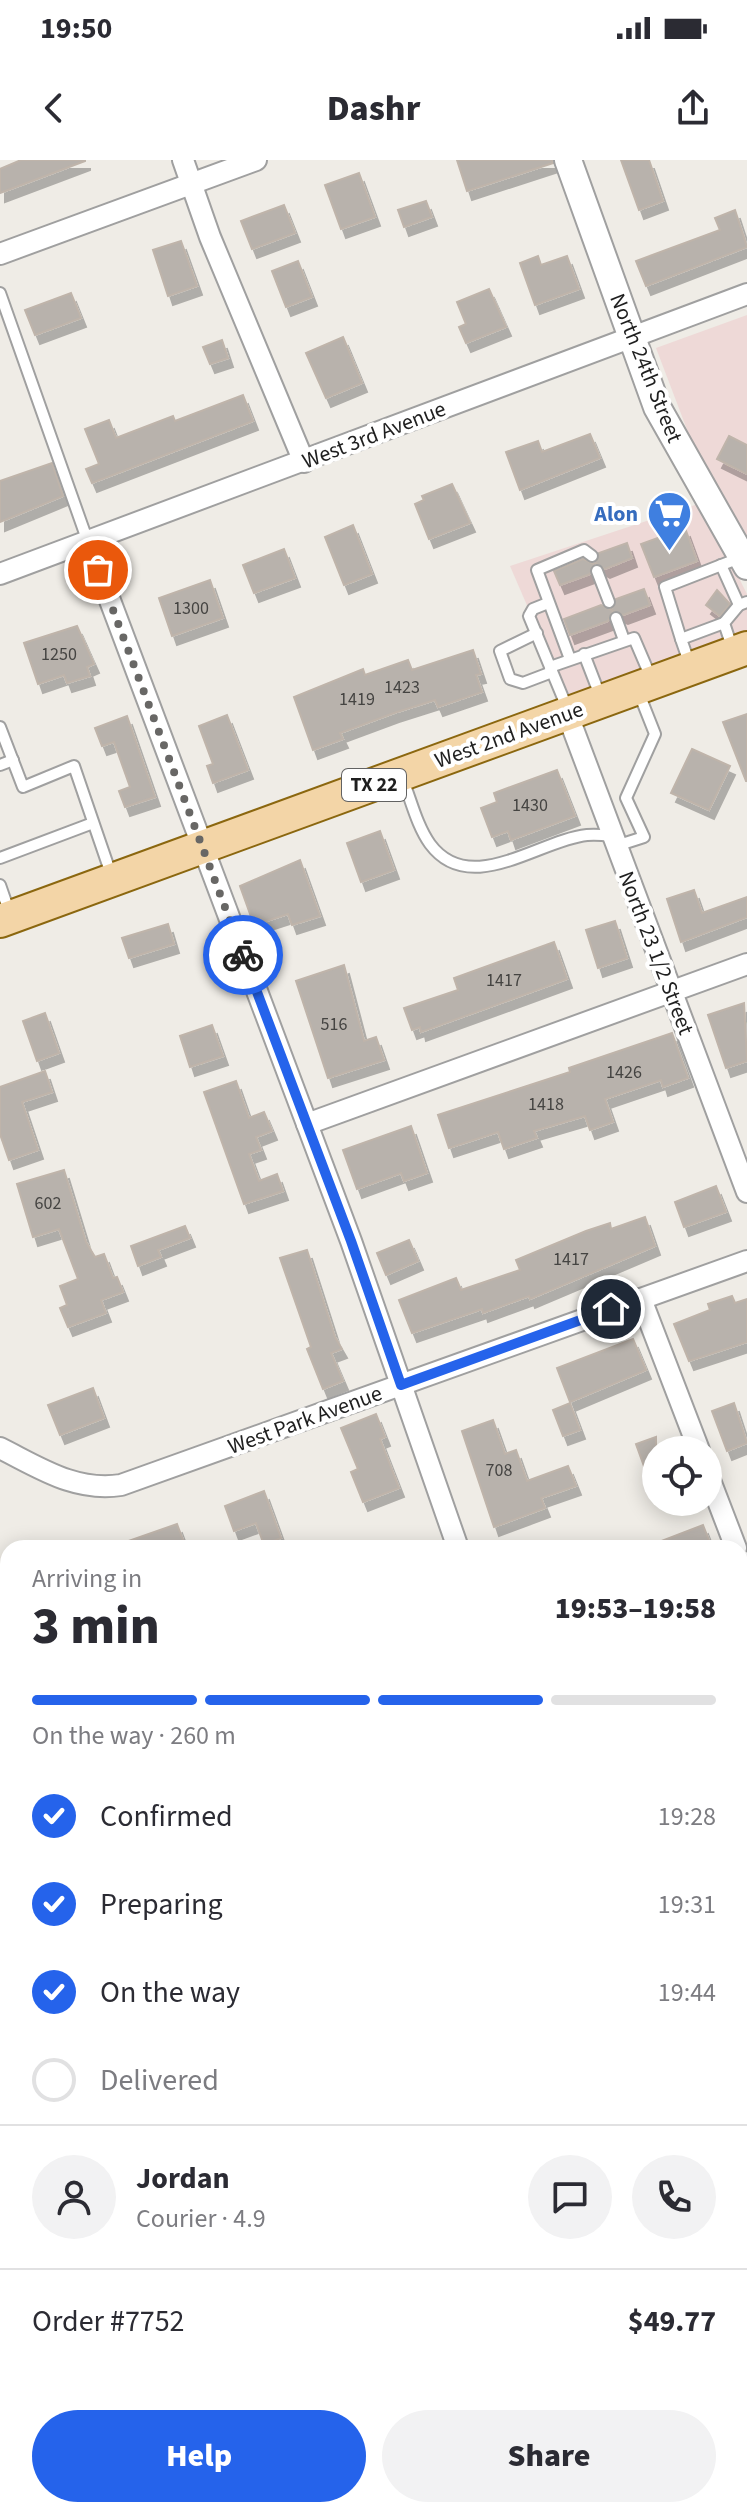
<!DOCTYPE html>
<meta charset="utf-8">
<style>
:root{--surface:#fff;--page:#f2f2f3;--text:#2b2b33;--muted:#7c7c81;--line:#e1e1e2;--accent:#2563eb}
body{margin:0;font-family:"Source Sans 3",sans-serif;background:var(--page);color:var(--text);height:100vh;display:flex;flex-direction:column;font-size:30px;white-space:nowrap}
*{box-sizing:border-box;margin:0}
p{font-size:26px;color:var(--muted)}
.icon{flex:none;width:44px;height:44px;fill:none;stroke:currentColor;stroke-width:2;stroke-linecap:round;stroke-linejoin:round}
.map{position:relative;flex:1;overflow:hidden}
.details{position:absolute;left:0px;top:1380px;width:748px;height:978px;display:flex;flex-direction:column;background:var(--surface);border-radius:24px 24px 0 0;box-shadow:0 4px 20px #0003}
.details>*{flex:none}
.buttons{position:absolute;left:642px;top:1276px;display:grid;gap:16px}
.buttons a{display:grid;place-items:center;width:80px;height:80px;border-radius:50%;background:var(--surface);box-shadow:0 4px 20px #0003;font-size:40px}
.pin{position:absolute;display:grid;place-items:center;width:68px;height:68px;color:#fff;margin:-34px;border:4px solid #fff;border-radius:50%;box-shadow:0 2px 8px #0007}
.courier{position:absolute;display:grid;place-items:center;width:80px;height:80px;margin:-40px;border:6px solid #2563eb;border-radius:50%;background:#fff;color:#222;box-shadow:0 2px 10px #0007}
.summary em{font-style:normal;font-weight:800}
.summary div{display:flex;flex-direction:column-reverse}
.summary{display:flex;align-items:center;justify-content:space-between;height:136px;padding:0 32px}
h1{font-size:52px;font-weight:800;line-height:60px}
.bar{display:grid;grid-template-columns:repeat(4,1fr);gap:12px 8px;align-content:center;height:96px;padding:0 32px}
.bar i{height:10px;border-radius:6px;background:var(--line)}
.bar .on{background:var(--accent)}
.bar p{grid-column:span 4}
.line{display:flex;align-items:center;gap:20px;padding:0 32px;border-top:2px solid var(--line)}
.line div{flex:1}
.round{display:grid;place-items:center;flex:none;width:84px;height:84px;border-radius:42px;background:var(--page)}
ol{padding:0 32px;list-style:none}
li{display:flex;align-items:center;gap:24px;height:88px}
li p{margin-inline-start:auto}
li .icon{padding:8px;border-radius:50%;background:var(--accent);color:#fff;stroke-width:4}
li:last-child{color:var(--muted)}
li i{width:44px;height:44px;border:4px solid var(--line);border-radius:50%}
.action{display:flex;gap:16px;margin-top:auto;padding:16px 32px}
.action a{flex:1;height:92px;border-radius:48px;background:var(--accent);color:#fff;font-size:32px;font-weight:800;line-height:92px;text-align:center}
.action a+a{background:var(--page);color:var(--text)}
.status{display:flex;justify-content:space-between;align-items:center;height:56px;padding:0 40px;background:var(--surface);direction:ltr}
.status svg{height:22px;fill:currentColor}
header{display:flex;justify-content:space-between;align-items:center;height:104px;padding:0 32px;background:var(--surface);font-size:36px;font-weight:800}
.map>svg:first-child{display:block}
.commercial{fill:#eed9d7}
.building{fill:#b8b2ac;stroke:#bfb4aa;stroke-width:2;filter:url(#shadow)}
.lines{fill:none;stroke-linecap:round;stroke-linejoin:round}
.service-casing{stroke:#a0a0a0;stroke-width:14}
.minor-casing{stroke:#a0a0a0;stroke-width:24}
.tertiary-casing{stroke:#a0a0a0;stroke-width:30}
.primary-casing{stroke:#8b670f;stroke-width:36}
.service{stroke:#fff;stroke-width:10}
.minor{stroke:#fff;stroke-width:20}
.tertiary{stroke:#fff;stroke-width:26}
.primary{stroke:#f3d5a7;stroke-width:32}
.done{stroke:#686765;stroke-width:8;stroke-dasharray:0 14.4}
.route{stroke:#2563eb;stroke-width:10}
.labels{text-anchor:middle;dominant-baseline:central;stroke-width:8;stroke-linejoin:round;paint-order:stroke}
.number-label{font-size:18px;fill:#454442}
.shield{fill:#fff;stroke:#626262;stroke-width:2}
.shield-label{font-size:20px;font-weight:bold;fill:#1f1f1f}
.street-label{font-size:22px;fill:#1f1f1f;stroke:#fff}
.shop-label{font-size:22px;font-weight:bold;fill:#366cbe;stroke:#fff;text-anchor:end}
</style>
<div class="status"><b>19:50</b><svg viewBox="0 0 49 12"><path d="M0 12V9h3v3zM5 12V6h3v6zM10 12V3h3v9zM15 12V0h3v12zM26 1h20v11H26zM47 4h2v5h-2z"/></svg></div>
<header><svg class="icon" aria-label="back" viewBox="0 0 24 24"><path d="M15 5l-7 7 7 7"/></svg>Dashr<svg class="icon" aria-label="share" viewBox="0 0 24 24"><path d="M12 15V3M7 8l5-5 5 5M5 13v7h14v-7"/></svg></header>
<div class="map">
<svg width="747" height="2357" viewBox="0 0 747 2357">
<defs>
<filter id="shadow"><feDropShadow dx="5" dy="9" stdDeviation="0" flood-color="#0004"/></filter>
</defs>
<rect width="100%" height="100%" fill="#efece6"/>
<g class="commercial">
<path d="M747,155V376L691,280L656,188Z"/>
<path d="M701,343L747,434V473L567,538L510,406Z"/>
</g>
<g class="building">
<path d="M21,0H85V1L0,33V9Z"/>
<path d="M457,0H552L553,3L467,31Z"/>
<path d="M621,0H649L663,41L639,50Z"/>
<path d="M359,13L375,57L341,69L325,25Z"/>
<path d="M426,41L432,57L404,67L398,50Z"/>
<path d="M284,45L295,73L252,89L241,61Z"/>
<path d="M735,50L747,87L646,126L636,101L720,70L715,58Z"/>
<path d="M181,81L197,126L168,136L153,90Z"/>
<path d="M538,96L541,105L567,96L579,129L535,145L520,103Z"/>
<path d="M298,101L312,137L286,147L272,111Z"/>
<path d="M489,129L506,167L466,183L459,167L466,164L457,142Z"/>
<path d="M71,133L81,158L35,175L25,150Z"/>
<path d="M343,177L362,223L326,238L306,193Z"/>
<path d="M222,180L228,198L210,204L203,187Z"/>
<path d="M243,235L253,261L92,323L86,309L99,304L85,269L109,260L116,278L173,256L175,261Z"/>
<path d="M590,274L600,298L520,330L506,292L538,281L542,292Z"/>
<path d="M729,276L747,285V314L717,299Z"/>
<path d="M52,303L63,336L0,362V321Z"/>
<path d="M452,324L470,363L429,379L415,344L424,340L422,336Z"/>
<path d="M353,365L372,414L344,425L325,377Z"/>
<path d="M685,368L697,401L654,417L641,384Z"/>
<path d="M627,383L632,398L605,409L595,403L599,393Z"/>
<path d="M284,389L295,418L254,433L243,405Z"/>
<path d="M583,399L594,404L590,414L560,425L554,411Z"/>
<path d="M210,420L223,458L172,476L159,438Z"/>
<path d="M644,429L650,445L623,455L613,451L608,461L570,475L564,459L601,445L611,450L616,439Z"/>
<path d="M717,430L730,444L720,456L706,445Z"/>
<path d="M77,466L94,504L87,507L90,516L67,523L64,515L38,524L24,483Z"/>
<path d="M473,490L481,514L476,515L482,532L438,547L435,540L394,553L340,573L343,579L313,590L294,537L363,509L365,515L408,500L412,510Z"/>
<path d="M747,554V621H746L723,562Z"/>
<path d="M227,555L248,610L213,623L207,606L213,604L199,566Z"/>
<path d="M127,556L155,637L125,647L119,631L130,627L114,582L102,586L95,568Z"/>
<path d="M692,589L730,606L709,650L671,633Z"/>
<path d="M557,610L575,656L511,680L508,671L492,677L481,648L497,642L494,633Z"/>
<path d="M380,671L394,710L361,722L347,683Z"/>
<path d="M300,700L320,756L292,765L288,754L254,765L240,726Z"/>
<path d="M694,730L702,753L747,737V757L681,782L667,739Z"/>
<path d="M615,761L627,798L598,808L586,770Z"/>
<path d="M168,764L174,784L129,798L122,778Z"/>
<path d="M554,782L567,819L421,872L420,867L412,870L404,848L458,830L454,818Z"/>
<path d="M344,805L364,881L376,877L384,900L328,918L296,821Z"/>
<path d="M744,843L747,901L726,908L708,855Z"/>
<path d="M45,853L59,893L37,901L23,861Z"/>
<path d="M212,865L223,896L190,907L180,876Z"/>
<path d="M672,873L688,918L663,927L661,920L605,939L613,962L590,970L585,956L534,971L537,978L504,989L498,972L449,988L438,955L570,912L569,908Z"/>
<path d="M45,911L52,932L22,942L38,990L9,1000L0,974V927Z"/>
<path d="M236,921L249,958L264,952L272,971L256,977L261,990L249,994L259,1021L277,1014L283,1031L244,1044L204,932Z"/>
<path d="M411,966L427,1013L404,1021L401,1013L357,1029L343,990Z"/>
<path d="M64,1010L86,1082L95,1097L104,1094L113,1118L117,1117L123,1132L101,1140L106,1153L68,1167L60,1148L67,1145L60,1126L78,1119L59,1069L33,1077L17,1024Z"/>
<path d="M716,1026L726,1052L684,1067L675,1042Z"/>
<path d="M645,1057L655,1086L530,1139L529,1136L483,1153L482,1149L412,1173L399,1140L456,1118L461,1130L520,1110L516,1100L586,1071L610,1063L611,1069Z"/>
<path d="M185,1066L190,1078L158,1090L161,1097L138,1106L131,1086Z"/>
<path d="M409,1080L418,1101L386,1115L377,1093Z"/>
<path d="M307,1090L335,1177L342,1189L331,1193L343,1221L323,1229L307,1189L311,1187L280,1098Z"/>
<path d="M732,1136L735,1143L747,1139V1182L689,1201L674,1164L710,1150L708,1144Z"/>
<path d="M633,1179L646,1210L570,1242L557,1208Z"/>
<path d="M93,1228L104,1258L60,1275L48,1245Z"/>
<path d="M570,1243L580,1270L563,1276L553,1250Z"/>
<path d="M734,1243L747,1283L727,1291L712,1251Z"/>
<path d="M376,1254L385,1277L380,1279L399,1328L363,1342L351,1312L358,1309L341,1268Z"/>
<path d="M493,1260L505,1294L516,1290L527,1321L568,1306L576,1326L541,1338L545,1348L494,1367L462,1271Z"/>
<path d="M656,1277V1334H654L636,1284Z"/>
<path d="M264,1331L281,1378L264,1385L256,1363L234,1371L225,1346Z"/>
<path d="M177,1364L186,1388H115L114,1386Z"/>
<path d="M703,1365L712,1388H646V1387Z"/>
</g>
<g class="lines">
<defs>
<g id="service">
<path d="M0,133L88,382"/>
<path d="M721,405L739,445"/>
<path d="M597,411L609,442"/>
<path d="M548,443L533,449L529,456L568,550"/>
<path d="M616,458L624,480"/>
<path d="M537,473L500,491L510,519L523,523L552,512"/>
<path d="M681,479L665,427L742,397"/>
<path d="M732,487L724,463L739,445L747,442"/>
<path d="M584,494L601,538"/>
<path d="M570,499L537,410L584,390L592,396"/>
<path d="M690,505L681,479L724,463"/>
<path d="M550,507L634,478L652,520"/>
<path d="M0,567L23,627L74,606L111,714"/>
<path d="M0,605L13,600"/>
<path d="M403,620C411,640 417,666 430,684C470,738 539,680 587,675C595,674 604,675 612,676"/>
<path d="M616,686L644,677L626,638L655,574L638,531"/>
<path d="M0,698L93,663"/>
<path d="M0,725L9,751"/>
</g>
<g id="minor">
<path d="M183,0L210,77L304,302"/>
<path d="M0,94L256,0"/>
<path d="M88,382L351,1081L458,1388"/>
<path d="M0,414L747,134"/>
<path d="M567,553L747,1032"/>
<path d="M307,964L747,804"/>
<path d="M641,1139L699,1290"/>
<path d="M0,1288C40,1308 75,1332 121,1325L747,1101"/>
<path d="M708,1315L736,1388"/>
<path d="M740,1400L747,1418"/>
<path d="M0,1705L8,1702"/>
<path d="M740,1726L747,1723"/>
<path d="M0,1986L8,1983"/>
<path d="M740,2006L747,2027"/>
<path d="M740,2229L747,2226"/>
<path d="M0,2270L8,2268"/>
<path d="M273,2350L276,2357"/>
<path d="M536,2350L537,2357"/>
</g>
<path id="tertiary" d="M568,0L657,247L747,406"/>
<path id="primary" d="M0,761L747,488"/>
</defs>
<use href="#service" class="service-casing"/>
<use href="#minor" class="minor-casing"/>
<use href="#tertiary" class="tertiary-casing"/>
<use href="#primary" class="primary-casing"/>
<use href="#service" class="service"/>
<use href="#minor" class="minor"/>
<use href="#tertiary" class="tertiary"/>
<use href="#primary" class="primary"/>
</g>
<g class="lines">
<path class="done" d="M98,410L243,795"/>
<path class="route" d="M243,795L351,1081L401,1225L611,1149"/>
</g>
<defs>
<symbol id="supermarket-pin" viewBox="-11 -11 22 30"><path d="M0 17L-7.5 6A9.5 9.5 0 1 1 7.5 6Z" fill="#3f7fe0" stroke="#fff"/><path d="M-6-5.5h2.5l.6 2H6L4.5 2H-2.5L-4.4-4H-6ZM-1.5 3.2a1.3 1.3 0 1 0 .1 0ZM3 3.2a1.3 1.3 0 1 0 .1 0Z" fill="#fff"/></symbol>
</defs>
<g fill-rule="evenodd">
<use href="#supermarket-pin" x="644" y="328" width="51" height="69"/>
</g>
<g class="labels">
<g class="number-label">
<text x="191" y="448">1300</text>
<text x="59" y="494">1250</text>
<text x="402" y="527">1423</text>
<text x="357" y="539">1419</text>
<text x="530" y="645">1430</text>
<text x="504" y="820">1417</text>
<text x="334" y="864">516</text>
<text x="624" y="912">1426</text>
<text x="546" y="944">1418</text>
<text x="48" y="1043">602</text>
<text x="571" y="1099">1417</text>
<text x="499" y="1310">708</text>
</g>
<rect class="shield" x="342" y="609" width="64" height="32" rx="6"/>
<g class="shield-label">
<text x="374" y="625">TX 22</text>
</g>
<g class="street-label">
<text transform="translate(646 208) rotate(68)">North 24th Street</text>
<text transform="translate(374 275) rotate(-21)">West 3rd Avenue</text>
<text transform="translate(509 575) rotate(-20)">West 2nd Avenue</text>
<text transform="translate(656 793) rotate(69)">North 23 1/2 Street</text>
<text transform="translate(305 1260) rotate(-20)">West Park Avenue</text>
</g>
<g class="shop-label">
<text x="638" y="354">Alon</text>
</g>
</g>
</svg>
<div class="buttons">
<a><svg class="icon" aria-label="locate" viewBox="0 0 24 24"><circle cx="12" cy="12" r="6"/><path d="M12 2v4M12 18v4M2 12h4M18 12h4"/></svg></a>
</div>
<div class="pin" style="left:98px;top:410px;background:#ea580c"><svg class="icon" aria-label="bag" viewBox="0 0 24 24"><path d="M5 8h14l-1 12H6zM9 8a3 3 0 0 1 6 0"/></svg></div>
<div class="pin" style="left:611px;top:1149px;background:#1f2937"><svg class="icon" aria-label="home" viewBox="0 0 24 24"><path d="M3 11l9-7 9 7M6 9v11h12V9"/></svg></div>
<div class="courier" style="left:243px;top:795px"><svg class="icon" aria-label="bike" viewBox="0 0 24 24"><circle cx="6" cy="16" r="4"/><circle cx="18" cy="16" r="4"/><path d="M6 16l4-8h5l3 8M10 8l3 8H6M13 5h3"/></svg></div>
<section class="details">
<div class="summary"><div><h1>3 min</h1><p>Arriving in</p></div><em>19:53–19:58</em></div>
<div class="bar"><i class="on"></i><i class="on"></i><i class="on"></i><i></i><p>On the way · 260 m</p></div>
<ol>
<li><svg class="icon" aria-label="check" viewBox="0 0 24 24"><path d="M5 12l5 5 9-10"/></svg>Confirmed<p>19:28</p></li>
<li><svg class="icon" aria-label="check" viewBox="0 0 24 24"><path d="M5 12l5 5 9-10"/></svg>Preparing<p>19:31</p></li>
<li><svg class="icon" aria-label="check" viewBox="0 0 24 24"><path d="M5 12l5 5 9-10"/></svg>On the way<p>19:44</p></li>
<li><i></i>Delivered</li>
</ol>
<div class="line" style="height:144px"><a class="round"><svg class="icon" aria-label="person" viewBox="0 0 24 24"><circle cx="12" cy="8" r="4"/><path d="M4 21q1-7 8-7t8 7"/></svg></a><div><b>Jordan</b><p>Courier · 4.9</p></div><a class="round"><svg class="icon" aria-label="chat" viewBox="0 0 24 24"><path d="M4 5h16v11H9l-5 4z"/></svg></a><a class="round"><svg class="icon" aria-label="phone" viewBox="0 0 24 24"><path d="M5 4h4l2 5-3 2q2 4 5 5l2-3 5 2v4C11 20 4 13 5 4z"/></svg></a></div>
<div class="line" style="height:104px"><div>Order #7752</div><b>$49.77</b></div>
<div class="action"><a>Help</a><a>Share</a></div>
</section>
</div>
